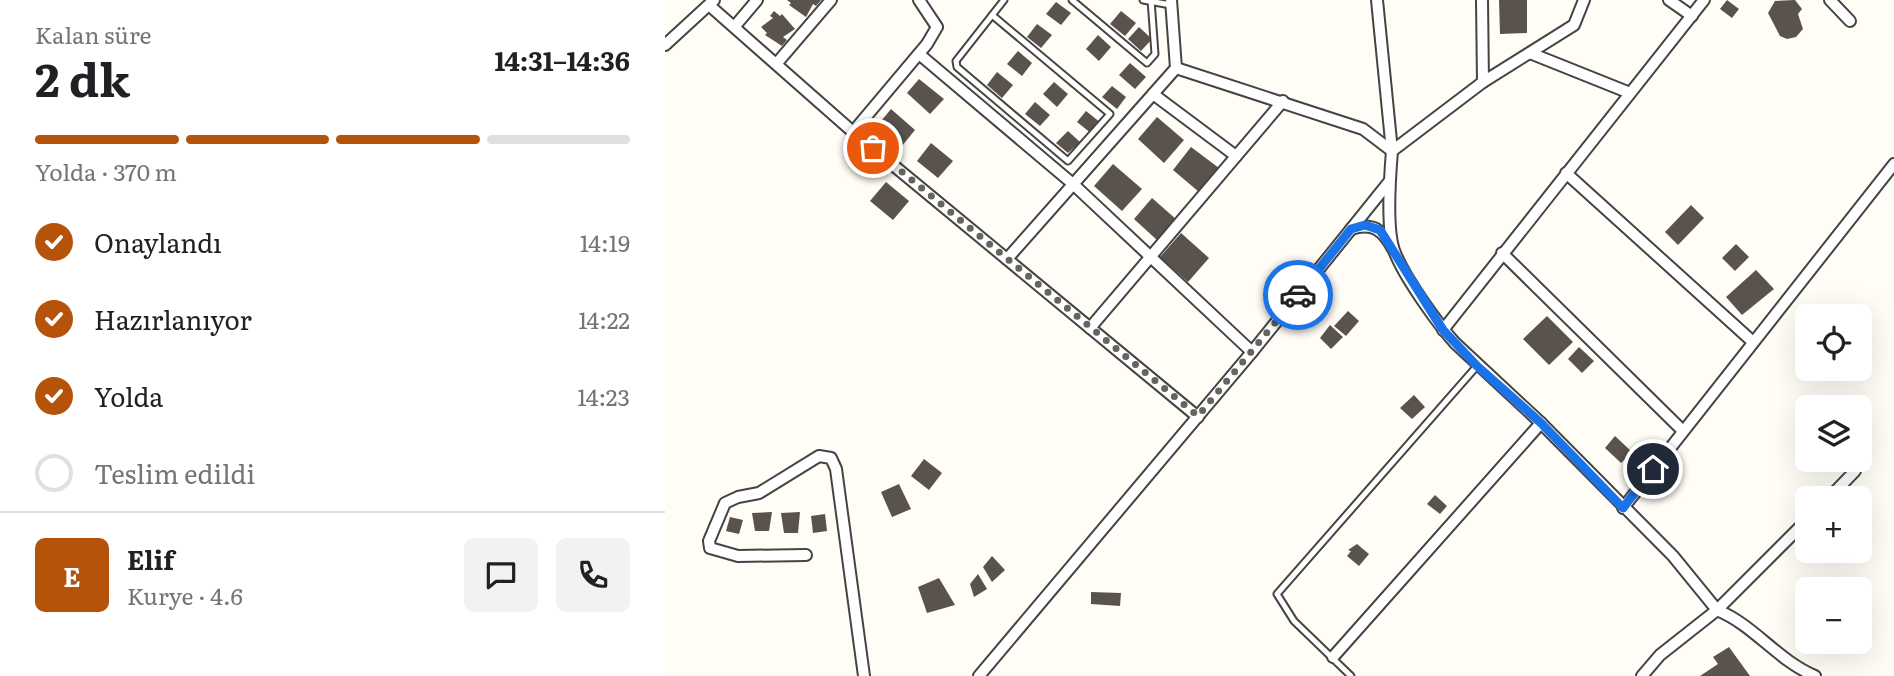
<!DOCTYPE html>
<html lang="tr">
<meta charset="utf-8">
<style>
:root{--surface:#fff;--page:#f2f2f2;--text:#202124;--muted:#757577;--line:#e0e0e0;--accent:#b45309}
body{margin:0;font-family:Literata,serif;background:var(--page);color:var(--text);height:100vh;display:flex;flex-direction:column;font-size:26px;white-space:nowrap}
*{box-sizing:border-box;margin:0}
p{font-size:23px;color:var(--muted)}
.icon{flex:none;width:38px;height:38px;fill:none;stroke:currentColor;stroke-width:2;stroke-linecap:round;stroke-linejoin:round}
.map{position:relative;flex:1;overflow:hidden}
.sheet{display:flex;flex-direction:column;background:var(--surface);width:665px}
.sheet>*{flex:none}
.buttons{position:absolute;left:1130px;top:304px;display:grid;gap:14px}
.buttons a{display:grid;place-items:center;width:77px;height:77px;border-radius:10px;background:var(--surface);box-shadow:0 7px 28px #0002;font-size:35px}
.pin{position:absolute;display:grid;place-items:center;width:60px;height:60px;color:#fff;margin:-30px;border:4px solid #fff;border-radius:50%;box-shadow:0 2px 7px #0007}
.courier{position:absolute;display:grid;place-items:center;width:70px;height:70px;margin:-35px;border:5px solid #1a73e8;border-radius:50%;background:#fff;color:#222;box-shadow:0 2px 9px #0007}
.headline em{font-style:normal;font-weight:700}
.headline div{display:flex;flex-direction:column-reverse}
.headline{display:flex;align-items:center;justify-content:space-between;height:119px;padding:0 35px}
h1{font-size:46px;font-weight:700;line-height:52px}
.bar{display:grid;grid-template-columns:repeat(4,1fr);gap:10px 7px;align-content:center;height:84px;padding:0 35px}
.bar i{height:9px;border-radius:5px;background:var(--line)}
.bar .on{background:var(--accent)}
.bar p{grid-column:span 4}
.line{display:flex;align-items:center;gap:18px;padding:0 35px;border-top:2px solid var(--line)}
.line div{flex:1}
.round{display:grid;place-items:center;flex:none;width:74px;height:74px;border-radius:10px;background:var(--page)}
ol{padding:0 35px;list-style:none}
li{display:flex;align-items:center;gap:21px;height:77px}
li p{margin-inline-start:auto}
li .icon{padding:7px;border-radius:50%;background:var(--accent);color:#fff;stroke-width:4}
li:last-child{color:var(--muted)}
li i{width:38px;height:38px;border:4px solid var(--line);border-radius:50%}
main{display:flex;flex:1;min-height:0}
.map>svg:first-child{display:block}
.building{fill:#5a524d}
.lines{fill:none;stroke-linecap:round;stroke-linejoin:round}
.lane-casing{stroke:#444;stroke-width:9}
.street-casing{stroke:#444;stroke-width:14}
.lane{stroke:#fff;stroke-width:5}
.street{stroke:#fff;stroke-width:10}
.done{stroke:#646461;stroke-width:7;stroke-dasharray:0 12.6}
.route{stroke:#1a73e8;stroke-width:9}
</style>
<main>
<section class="sheet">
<div class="headline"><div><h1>2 dk</h1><p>Kalan süre</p></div><em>14:31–14:36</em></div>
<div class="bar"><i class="on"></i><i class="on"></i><i class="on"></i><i></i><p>Yolda · 370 m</p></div>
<ol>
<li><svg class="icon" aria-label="check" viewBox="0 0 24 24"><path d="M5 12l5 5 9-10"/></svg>Onaylandı<p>14:19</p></li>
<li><svg class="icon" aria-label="check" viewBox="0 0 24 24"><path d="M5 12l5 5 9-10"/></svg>Hazırlanıyor<p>14:22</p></li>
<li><svg class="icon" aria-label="check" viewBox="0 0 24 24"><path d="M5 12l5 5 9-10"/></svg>Yolda<p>14:23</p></li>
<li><i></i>Teslim edildi</li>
</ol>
<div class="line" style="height:126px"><b class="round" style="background:var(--accent);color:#fff">E</b><div><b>Elif</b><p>Kurye · 4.6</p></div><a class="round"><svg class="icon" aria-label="chat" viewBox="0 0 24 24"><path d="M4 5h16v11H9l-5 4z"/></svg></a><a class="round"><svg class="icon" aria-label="phone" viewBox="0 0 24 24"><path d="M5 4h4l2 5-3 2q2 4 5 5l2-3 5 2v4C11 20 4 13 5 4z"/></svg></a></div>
</section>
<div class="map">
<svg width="1229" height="676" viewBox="0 0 1229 676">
<rect width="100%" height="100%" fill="#fffdf5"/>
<g class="building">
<path d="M122,0H156L151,6L148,4L141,17L124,5L126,3Z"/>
<path d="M834,0H862V33L835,34Z"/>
<path d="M1062,0L1074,9L1067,18L1055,9Z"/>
<path d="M1130,0L1137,9L1133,14L1138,29L1131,37L1122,39L1115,36L1103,13L1110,1Z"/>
<path d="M391,2L406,13L396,25L381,14Z"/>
<path d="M109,11L115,16L117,14L130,29L118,37L122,40L117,46L100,35L102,33L96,27L108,18L105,16Z"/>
<path d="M456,11L471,23L460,36L445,24Z"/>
<path d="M372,24L387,35L376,48L362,37Z"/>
<path d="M474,27L487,39L476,51L463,39Z"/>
<path d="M433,35L446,47L434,61L421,49Z"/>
<path d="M353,51L367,63L357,76L342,64Z"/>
<path d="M465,63L481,77L470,89L454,75Z"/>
<path d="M332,72L348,85L337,98L322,85Z"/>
<path d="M254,79L279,99L265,114L242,93Z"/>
<path d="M389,82L403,94L392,107L378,94Z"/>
<path d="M447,86L461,97L452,109L437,97Z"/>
<path d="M370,102L385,115L375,126L360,114Z"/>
<path d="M226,109L250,130L237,146L212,126Z"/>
<path d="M421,111L436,123L427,134L412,122Z"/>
<path d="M492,117L519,140L499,163L473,139Z"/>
<path d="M403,131L415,142L403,153L391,143Z"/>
<path d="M266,143L288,161L273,178L252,161Z"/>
<path d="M526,147L554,168L534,192L508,170Z"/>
<path d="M448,164L477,189L457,211L429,186Z"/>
<path d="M221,182L244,201L228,220L205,201Z"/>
<path d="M487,198L512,220L493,241L469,219Z"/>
<path d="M1026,205L1039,218L1013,245L1000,232Z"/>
<path d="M516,233L544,258L523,282L495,257Z"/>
<path d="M1071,244L1084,257L1070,271L1057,258Z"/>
<path d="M1091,270L1109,289L1077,315L1061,297Z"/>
<path d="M683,311L694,321L681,336L669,326Z"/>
<path d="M882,316L908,342L884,365L858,339Z"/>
<path d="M665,325L678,337L666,349L655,338Z"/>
<path d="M914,347L929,361L917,373L903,359Z"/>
<path d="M749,395L760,407L747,419L735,408Z"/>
<path d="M950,436L967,452L956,463L940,448Z"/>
<path d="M259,459L277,473L264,490L246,476Z"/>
<path d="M234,484L246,509L227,517L216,492Z"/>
<path d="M770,495L782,506L775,514L762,504Z"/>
<path d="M107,512L104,531H90L87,513Z"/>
<path d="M135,512L133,533H119L116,513Z"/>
<path d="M160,514L162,531L148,533L146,516Z"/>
<path d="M65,517L78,520L74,534L61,531Z"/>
<path d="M692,544L704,554L694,566L682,556L686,551L683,550Z"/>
<path d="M327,556L340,570L327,582L318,567Z"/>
<path d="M313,574L322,589L309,597L305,584Z"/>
<path d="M274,578L290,605L262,613L253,587Z"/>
<path d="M426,592L456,593L455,606L426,604Z"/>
<path d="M1064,647L1085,676H1035L1053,664L1048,657Z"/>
</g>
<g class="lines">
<defs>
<g id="lane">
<path d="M407,0L482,63L490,54L486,0"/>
<path d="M478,0L506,5"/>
<path d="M327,15L445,114L403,161L292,67L291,61L339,0"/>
<path d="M686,676L629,621L612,594L812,366"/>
</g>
<g id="street">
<path d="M712,0L727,151"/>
<path d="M817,0L818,82"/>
<path d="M919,0L909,25L818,82L727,151C725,175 721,232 730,253C740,278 772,323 790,343L876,423L1008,556L1052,610L1143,519"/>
<path d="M1004,0L1027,16"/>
<path d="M1165,0L1185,21"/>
<path d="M45,6L188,132L533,417"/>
<path d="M70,26L92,0"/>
<path d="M0,45L49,0"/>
<path d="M865,53L965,93"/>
<path d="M254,54L408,184L587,352"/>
<path d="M112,63L166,0"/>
<path d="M511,68L698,129L727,151"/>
<path d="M488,94L571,156"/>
<path d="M188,132L262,44L272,27L254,0"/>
<path d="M901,173L1088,342"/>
<path d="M686,229C708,222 718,230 728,249"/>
<path d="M837,253L1017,430"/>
<path d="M342,259L511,68L506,0"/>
<path d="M425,328L618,101"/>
<path d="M778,330L1039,0"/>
<path d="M1163,499L1190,471"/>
<path d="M958,508L1229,164"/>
<path d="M141,555L73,556L45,548L44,541L60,503L73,497L94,493L154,456L166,458L171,469L199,676"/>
<path d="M668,657L876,423"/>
<path d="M314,676L587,352L724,182"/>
<path d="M977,676L995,655L1052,610C1089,625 1112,660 1150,676"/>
</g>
</defs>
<use href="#lane" class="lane-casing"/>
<use href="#street" class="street-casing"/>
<use href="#lane" class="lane"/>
<use href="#street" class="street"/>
</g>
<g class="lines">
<path class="done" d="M208,148L533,416L633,295"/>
<path class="route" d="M633,295L686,229L700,225L715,230L778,330L812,366L876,423L958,508L988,469"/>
</g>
</svg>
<div class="buttons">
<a><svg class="icon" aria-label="locate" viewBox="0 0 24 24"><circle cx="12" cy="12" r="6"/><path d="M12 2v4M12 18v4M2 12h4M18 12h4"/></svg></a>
<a><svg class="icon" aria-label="layers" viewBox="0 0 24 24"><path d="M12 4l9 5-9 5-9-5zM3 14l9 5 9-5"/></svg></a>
<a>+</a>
<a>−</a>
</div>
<div class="pin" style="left:208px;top:148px;background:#ea580c"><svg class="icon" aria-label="bag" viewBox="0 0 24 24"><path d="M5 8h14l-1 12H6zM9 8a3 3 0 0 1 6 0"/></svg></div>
<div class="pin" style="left:988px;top:469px;background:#1f2937"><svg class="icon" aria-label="home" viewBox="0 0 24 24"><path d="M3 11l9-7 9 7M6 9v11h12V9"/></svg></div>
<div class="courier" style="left:633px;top:295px"><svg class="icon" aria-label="car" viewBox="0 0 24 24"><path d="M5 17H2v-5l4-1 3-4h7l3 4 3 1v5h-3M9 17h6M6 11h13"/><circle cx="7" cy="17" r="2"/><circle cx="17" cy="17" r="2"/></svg></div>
</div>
</main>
